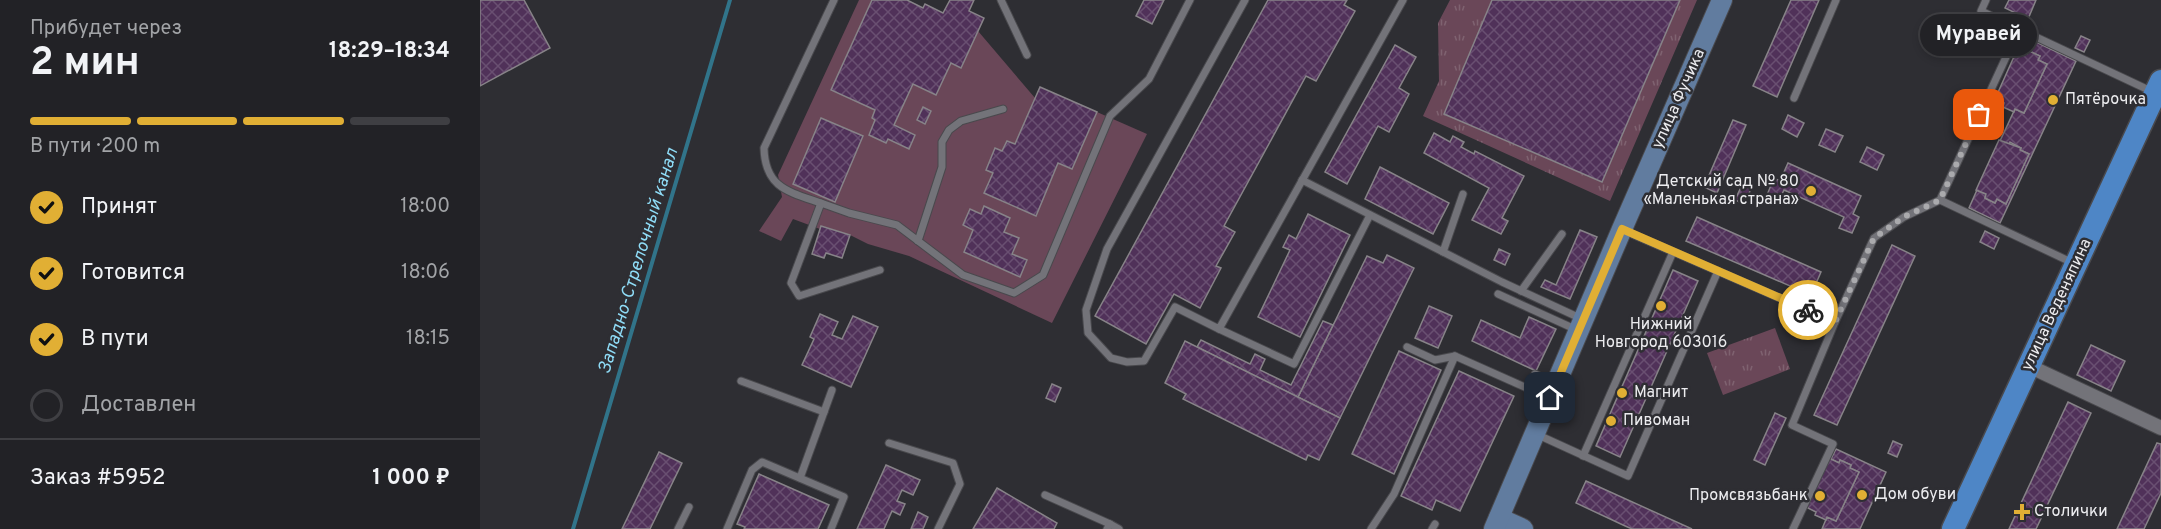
<!DOCTYPE html>
<html lang="ru">
<meta charset="utf-8">
<style>
:root{--surface:#222226;--page:#2a2a2e;--text:#f1f3f6;--muted:#a2a4a7;--line:#3f3f43;--accent:#e1af34}
body{margin:0;font-family:Overpass,sans-serif;background:var(--page);color:var(--text);height:100vh;display:flex;flex-direction:column;font-size:22px;white-space:nowrap}
*{box-sizing:border-box;margin:0}
p{font-size:20px;color:var(--muted)}
.icon{flex:none;width:33px;height:33px;fill:none;stroke:currentColor;stroke-width:2;stroke-linecap:round;stroke-linejoin:round}
.map{position:relative;flex:1;overflow:hidden}
.details{display:flex;flex-direction:column;background:var(--surface);width:480px}
.details>*{flex:none}
.pin{position:absolute;display:grid;place-items:center;width:51px;height:51px;color:#fff;margin:-26px;border-radius:12px;box-shadow:0 3px 9px #0006}
.courier{position:absolute;display:grid;place-items:center;width:60px;height:60px;margin:-30px;border:4px solid #e1af34;border-radius:50%;background:#fff;color:#222;box-shadow:0 2px 8px #0007}
.bubble{position:absolute;height:42px;border-radius:21px;background:var(--surface);box-shadow:0 3px 9px #0003,0 0 0 2px var(--line);font-size:20px;font-weight:700;line-height:42px;text-align:center}
.head em{font-style:normal;font-weight:700}
.head div{display:flex;flex-direction:column-reverse}
.head{display:flex;align-items:center;justify-content:space-between;height:102px;padding:0 30px}
h1{font-size:39px;font-weight:700;line-height:45px}
.bar{display:grid;grid-template-columns:repeat(4,1fr);gap:9px 6px;align-content:center;height:72px;padding:0 30px}
.bar i{height:8px;border-radius:4px;background:var(--line)}
.bar .active{background:var(--accent)}
.bar p{grid-column:span 4}
.line{display:flex;align-items:center;gap:15px;padding:0 30px;border-top:2px solid var(--line)}
.line div{flex:1}
ol{padding:0 30px;list-style:none}
li{display:flex;align-items:center;gap:18px;height:66px}
li p{margin-inline-start:auto}
li .icon{padding:6px;border-radius:50%;background:var(--accent);color:#111;stroke-width:4}
li:last-child{color:var(--muted)}
li i{width:33px;height:33px;border:3px solid var(--line);border-radius:50%}
main{display:flex;flex:1;min-height:0}
.map>svg:first-child{display:block}
.grass{fill:url(#grass-tufts)}
.garden{fill:#6a4758}
.lines{fill:none;stroke-linecap:round;stroke-linejoin:round}
.stream{stroke:#31748a;stroke-width:4}
.building{fill:url(#building-cross-hatch);stroke:#878388;stroke-width:1.5}
.lane-casing{stroke:#49494d;stroke-width:9}
.street-casing{stroke:#49494d;stroke-width:16}
.secondary-casing{stroke:#49494d;stroke-width:22}
.primary-casing{stroke:#49494d;stroke-width:25}
.lane{stroke:#737379;stroke-width:7}
.street{stroke:#737379;stroke-width:14}
.secondary{stroke:#617c9f;stroke-width:20}
.primary{stroke:#4e86c6;stroke-width:22}
.done{stroke:#aaaaad;stroke-width:6;stroke-dasharray:0 10.8}
.route{stroke:#e1af34;stroke-width:8}
.poi-dot{fill:#e1af34;stroke:#2e2e33;stroke-width:2}
.labels{text-anchor:middle;dominant-baseline:central;stroke-width:5;stroke-linejoin:round;paint-order:stroke}
.street-label{font-size:16px;fill:#ececef;stroke:#2e2e33}
.poi-label{font-size:16px;fill:#ececef;stroke:#2e2e33;text-anchor:start}
.water-label{font-size:18px;font-style:italic;fill:#8fdcf7;stroke:#2e2e33}
</style>
<main>
<section class="details">
<div class="head"><div><h1>2 мин</h1><p>Прибудет через</p></div><em>18:29–18:34</em></div>
<div class="bar"><i class="active"></i><i class="active"></i><i class="active"></i><i></i><p>В пути · 200 m</p></div>
<ol>
<li><svg class="icon" aria-label="check" viewBox="0 0 24 24"><path d="M5 12l5 5 9-10"/></svg>Принят<p>18:00</p></li>
<li><svg class="icon" aria-label="check" viewBox="0 0 24 24"><path d="M5 12l5 5 9-10"/></svg>Готовится<p>18:06</p></li>
<li><svg class="icon" aria-label="check" viewBox="0 0 24 24"><path d="M5 12l5 5 9-10"/></svg>В пути<p>18:15</p></li>
<li><i></i>Доставлен</li>
</ol>
<div class="line" style="height:78px"><div>Заказ #5952</div><b>1 000 ₽</b></div>
</section>
<div class="map">
<svg width="1681" height="529" viewBox="0 0 1681 529">
<defs>
<pattern id="grass-tufts" width="24" height="20" patternUnits="userSpaceOnUse" patternTransform="scale(1.5)"><rect width="24" height="20" fill="#6a4758"/><path d="M3 7l-1-3M5 7V3M7 7l1-3M15 17l-1-3M17 17v-4M19 17l1-3" fill="none" stroke="#7f6270"/></pattern>
<pattern id="building-cross-hatch" width="8" height="8" patternUnits="userSpaceOnUse" patternTransform="scale(1.5)"><rect width="8" height="8" fill="#503159"/><path d="M0 0l8 8M0 8l8-8" fill="none" stroke="#694f71"/></pattern>
</defs>
<rect width="100%" height="100%" fill="#2e2e33"/>
<g class="grass">
<path d="M970,0H1217L1130,201L943,116L959,81L958,23Z"/>
<path d="M1295,328L1310,369L1243,395L1227,353Z"/>
</g>
<path class="garden" d="M379,0H427L443,8L445,4L463,13L470,0H494L489,11L504,18L498,31L555,98L560,87L667,134L572,323L429,256L388,244L370,235L342,226L340,229L313,219L301,241L279,231L302,197L298,175Z"/>
<g class="lines">
<path class="stream" d="M93,529L250,0"/>
</g>
<g class="building">
<path d="M0,0H44L70,48L0,86Z"/>
<path d="M392,0H427L443,8L445,4L463,13L470,0H494L489,11L504,18L481,68L471,63L456,95L433,84L414,125L435,135L429,149L408,139L406,143L389,135L395,120L392,118L395,110L351,90Z"/>
<path d="M664,0H684L672,24L656,16Z"/>
<path d="M788,0H867L864,5L875,11L836,81L826,76L744,226L755,232L736,266L741,268L720,308L694,294L666,344L615,316Z"/>
<path d="M1012,0H1200L1122,182L964,114Z"/>
<path d="M1311,0H1339L1297,97L1273,86Z"/>
<path d="M1529,0H1556L1548,19L1525,8Z"/>
<path d="M1601,36L1610,40L1604,52L1595,48Z"/>
<path d="M1545,37L1596,61L1520,223L1489,208L1497,190L1506,194L1505,198L1515,203L1517,199L1526,204L1549,154L1540,150L1541,148L1530,142L1529,145L1520,141L1535,109L1544,113L1567,64L1558,60L1560,56L1549,51L1547,54L1539,51Z"/>
<path d="M915,45L936,57L919,88L929,94L909,132L898,126L867,184L845,172Z"/>
<path d="M1537,50L1547,54L1549,51L1560,56L1558,60L1567,64L1544,113L1535,109L1534,112L1523,107L1524,103L1515,99Z"/>
<path d="M560,87L617,112L592,169L578,163L556,216L504,193L513,173L506,170L515,148L522,151L527,141L535,144Z"/>
<path d="M443,107L451,111L445,124L437,120Z"/>
<path d="M1308,115L1324,123L1317,137L1302,129Z"/>
<path d="M341,118L383,136L355,202L313,184Z"/>
<path d="M1253,120L1266,125L1237,193L1224,187Z"/>
<path d="M1346,129L1363,136L1355,152L1339,145Z"/>
<path d="M954,133L970,142L973,136L984,142L981,147L994,154L995,151L1044,176L1022,218L1028,221L1021,234L992,220L1009,188L944,153Z"/>
<path d="M1519,140L1541,148L1540,150L1549,154L1526,204L1517,199L1515,203L1505,198L1506,194L1496,190Z"/>
<path d="M1387,147L1404,155L1397,170L1380,162Z"/>
<path d="M1308,163L1381,196L1373,214L1379,217L1372,233L1359,228L1364,217L1304,190L1299,200L1287,195L1294,178L1300,181Z"/>
<path d="M900,167L969,203L953,234L885,199Z"/>
<path d="M1263,183L1272,187L1264,204L1255,200Z"/>
<path d="M504,206L530,218L524,232L539,238L532,254L547,260L540,277L484,252L493,230L483,225L490,209L501,214Z"/>
<path d="M828,214L870,235L820,337L778,317L810,250L803,247L809,235L816,239Z"/>
<path d="M1217,217L1341,272L1331,295L1206,241Z"/>
<path d="M341,226L370,235L362,258L346,253L344,258L332,254Z"/>
<path d="M1100,230L1117,237L1090,299L1061,287L1065,280L1076,285Z"/>
<path d="M1505,231L1519,238L1514,249L1500,242Z"/>
<path d="M1412,245L1435,256L1357,425L1334,415Z"/>
<path d="M1019,249L1030,254L1025,265L1014,260Z"/>
<path d="M907,255L934,268L860,418L818,397L887,256L903,263Z"/>
<path d="M1193,270L1218,281L1140,457L1116,446Z"/>
<path d="M949,306L972,316L958,348L935,338Z"/>
<path d="M340,314L358,322L352,335L362,339L373,316L398,327L371,387L322,365L334,339L330,337Z"/>
<path d="M1327,316L1337,320L1332,333L1322,329Z"/>
<path d="M1049,317L1076,329L1056,371L992,341L1001,320L1040,338Z"/>
<path d="M843,321L853,325L818,397L717,347L721,340L770,364L775,354L785,359L780,370L811,385Z"/>
<path d="M705,341L860,418L839,460L828,455L826,460L703,399L706,394L685,383Z"/>
<path d="M1611,345L1645,361L1631,391L1597,375Z"/>
<path d="M919,351L961,370L914,474L872,454Z"/>
<path d="M979,371L1034,396L980,511L956,500L952,510L921,496Z"/>
<path d="M572,384L581,388L575,402L566,398Z"/>
<path d="M1588,402L1611,413L1556,529H1529Z"/>
<path d="M1295,413L1306,418L1285,465L1274,460Z"/>
<path d="M1413,441L1422,445L1417,457L1408,453Z"/>
<path d="M1677,443L1681,444V493L1664,529H1637Z"/>
<path d="M1356,449L1406,472L1380,529H1342L1347,517L1356,521L1379,472L1370,468L1371,465L1360,460L1359,463L1351,459Z"/>
<path d="M179,452L202,463L170,529H142Z"/>
<path d="M1349,458L1359,463L1360,460L1371,465L1370,468L1379,472L1356,521L1347,517L1346,520L1335,515L1336,512L1326,507Z"/>
<path d="M406,465L440,480L433,495L422,490L417,501L425,504L420,515L412,511L404,529H377Z"/>
<path d="M279,474L349,505L338,529H264L265,527L257,524Z"/>
<path d="M1106,481L1212,529H1152L1143,525L1096,503Z"/>
<path d="M517,488L577,523L574,529H493Z"/>
<path d="M438,512L448,517L443,529H431Z"/>
</g>
<g class="lines">
<defs>
<g id="lane">
<path d="M521,0L547,55"/>
<path d="M765,0L627,249L606,310L608,333L631,358L647,362L664,361L695,307L739,329L923,0"/>
<path d="M1539,29L1673,92"/>
<path d="M1314,98L1356,0"/>
<path d="M822,180L1022,282L1102,319"/>
<path d="M1460,200L1593,263"/>
<path d="M341,203C309,192 285,188 284,148L354,0"/>
<path d="M1143,230L1355,322"/>
<path d="M438,241L462,167V142L469,130L481,121L523,109"/>
<path d="M963,252L983,194"/>
<path d="M400,270L319,296L311,283L341,203L369,213L417,225L483,275L534,293L563,275L630,116L669,79L710,0"/>
<path d="M1041,291L1082,234"/>
<path d="M1018,294L1097,330"/>
<path d="M739,329L814,364L890,215"/>
<path d="M927,347L955,360L975,356L1067,397"/>
<path d="M1055,374L1074,383"/>
<path d="M261,381L344,412"/>
<path d="M1056,434L1148,476L1238,271"/>
<path d="M409,443L473,463L480,484L458,529"/>
<path d="M1103,456L1193,252"/>
<path d="M320,478L352,390"/>
<path d="M565,495L630,524L627,529"/>
<path d="M630,524L639,529"/>
<path d="M198,529L209,507"/>
<path d="M247,529L272,470L282,462L364,497L351,529"/>
<path d="M891,529L914,494L975,356"/>
<path d="M952,529L955,524"/>
<path d="M1313,529L1353,444L1312,425L1355,322L1394,238L1424,217L1460,200L1539,29L1501,11L1506,0"/>
</g>
<path id="street" d="M1549,366L1681,428"/>
<g id="secondary">
<path d="M1019,518L1043,529"/>
<path d="M1014,529L1142,229L1242,0"/>
</g>
<path id="primary" d="M1473,529L1681,81"/>
</defs>
<use href="#lane" class="lane-casing"/>
<use href="#street" class="street-casing"/>
<use href="#secondary" class="secondary-casing"/>
<use href="#primary" class="primary-casing"/>
<use href="#lane" class="lane"/>
<use href="#street" class="street"/>
<use href="#secondary" class="secondary"/>
<use href="#primary" class="primary"/>
</g>
<g class="lines">
<path class="done" d="M1328,310L1355,322L1394,238L1424,217L1460,200L1499,115"/>
<path class="route" d="M1070,398L1142,229L1328,310"/>
</g>
<g class="poi-dot">
<circle cx="1573" cy="100" r="6"/>
<circle cx="1331" cy="191" r="6"/>
<circle cx="1181" cy="306" r="6"/>
<circle cx="1142" cy="393" r="6"/>
<circle cx="1131" cy="421" r="6"/>
<circle cx="1382" cy="495" r="6"/>
<circle cx="1340" cy="496" r="6"/>
<path d="M1539 503h6v6h6v6h-6v6h-6v-6h-6v-6h6z"/>
</g>
<g class="labels">
<g class="street-label">
<text transform="translate(1199 99) rotate(-66)">улица Фучика</text>
<text transform="translate(1577 305) rotate(-65)">улица Веденяпина</text>
</g>
<g class="poi-label">
<text x="1585" y="100">Пятёрочка</text>
<text x="1319" y="182" text-anchor="end">Детский сад № 80<tspan x="1319" dy="18">«Маленькая страна»</tspan></text>
<text x="1181" y="325" text-anchor="middle">Нижний<tspan x="1181" dy="18">Новгород 603016</tspan></text>
<text x="1154" y="393">Магнит</text>
<text x="1143" y="421">Пивоман</text>
<text x="1394" y="495">Дом обуви</text>
<text x="1328" y="496" text-anchor="end">Промсвязьбанк</text>
<text x="1554" y="512">Столички</text>
</g>
<g class="water-label">
<text transform="translate(159 261) rotate(-73)">Западно-Стрелочный канал</text>
</g>
</g>
</svg>
<div class="pin" style="left:1499px;top:115px;background:#ea580c"><svg class="icon" aria-label="bag" viewBox="0 0 24 24"><path d="M5 8h14l-1 12H6zM9 8a3 3 0 0 1 6 0"/></svg></div>
<div class="pin" style="left:1070px;top:398px;background:#1f2937"><svg class="icon" aria-label="home" viewBox="0 0 24 24"><path d="M3 11l9-7 9 7M6 9v11h12V9"/></svg></div>
<div class="courier" style="left:1328px;top:310px"><svg class="icon" aria-label="bike" viewBox="0 0 24 24"><circle cx="6" cy="16" r="4"/><circle cx="18" cy="16" r="4"/><path d="M6 16l4-8h5l3 8M10 8l3 8H6M13 5h3"/></svg></div>
<div class="bubble" style="left:1440px;top:14px;width:117px">Муравей</div>
</div>
</main>
